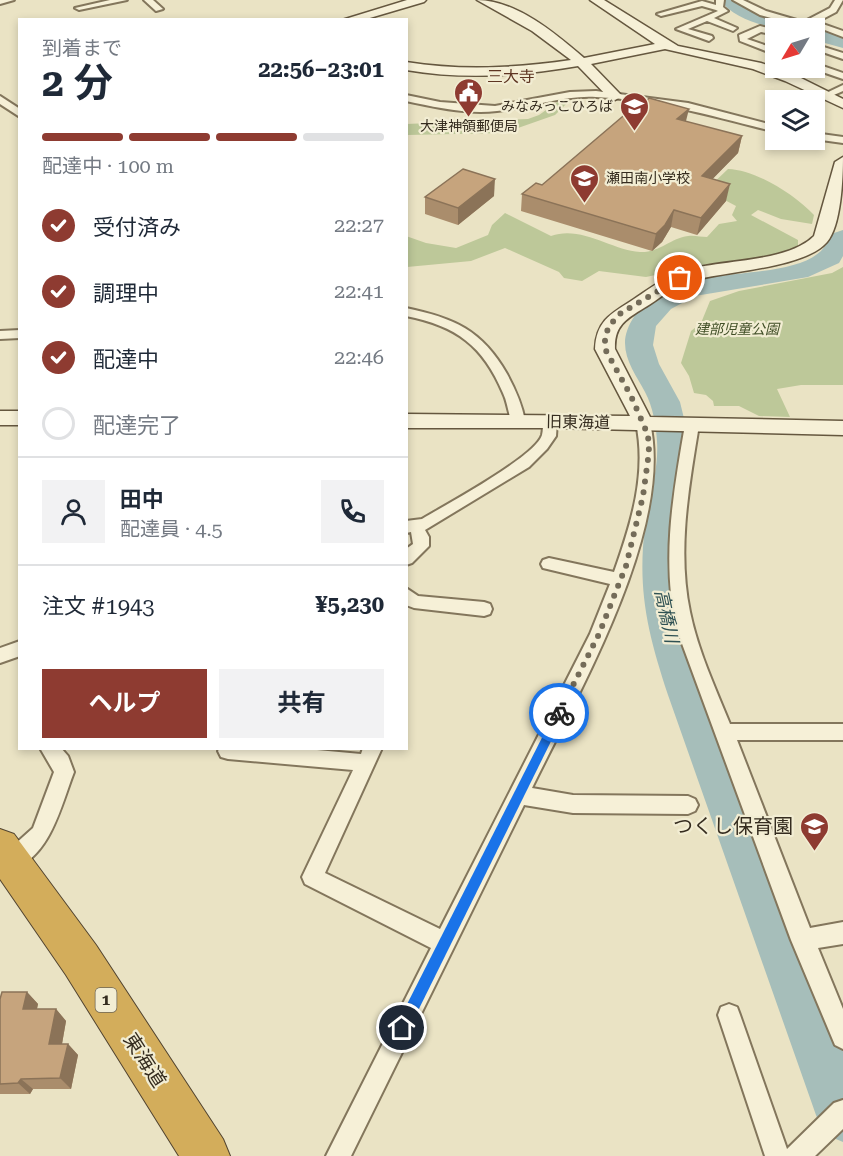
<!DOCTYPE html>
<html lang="ja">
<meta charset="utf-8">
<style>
:root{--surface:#fff;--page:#f2f2f3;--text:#1f2937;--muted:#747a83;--line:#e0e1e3;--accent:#8e3b31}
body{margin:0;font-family:"Roboto Serif","Noto Sans JP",serif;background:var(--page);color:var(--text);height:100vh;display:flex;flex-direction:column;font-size:22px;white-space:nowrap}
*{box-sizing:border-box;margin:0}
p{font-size:20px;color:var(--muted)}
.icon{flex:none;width:33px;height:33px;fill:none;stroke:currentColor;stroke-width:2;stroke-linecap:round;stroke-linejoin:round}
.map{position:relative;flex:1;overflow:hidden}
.sheet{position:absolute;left:18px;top:18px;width:390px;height:732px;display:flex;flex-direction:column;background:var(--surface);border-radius:0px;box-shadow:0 3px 9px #0003}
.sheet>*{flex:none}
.needle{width:39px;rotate:232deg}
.tools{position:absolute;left:765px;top:18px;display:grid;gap:12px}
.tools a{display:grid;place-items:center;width:60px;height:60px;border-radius:0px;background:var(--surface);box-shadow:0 3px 9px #0003;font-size:30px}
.pin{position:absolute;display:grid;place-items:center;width:51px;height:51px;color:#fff;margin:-26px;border:3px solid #fff;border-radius:50%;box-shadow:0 2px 6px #0007}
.courier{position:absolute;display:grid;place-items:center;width:60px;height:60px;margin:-30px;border:4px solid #1a73e8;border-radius:50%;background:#fff;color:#222;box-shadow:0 2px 8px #0007}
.head em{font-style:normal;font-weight:700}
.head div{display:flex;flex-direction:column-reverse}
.head{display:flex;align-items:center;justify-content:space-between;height:102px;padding:0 24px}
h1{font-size:39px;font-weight:700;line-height:45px}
.bar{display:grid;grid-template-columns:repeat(4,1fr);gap:9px 6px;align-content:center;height:72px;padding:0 24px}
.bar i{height:8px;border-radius:4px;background:var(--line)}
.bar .current{background:var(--accent)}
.bar p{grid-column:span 4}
.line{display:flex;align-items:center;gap:15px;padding:0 24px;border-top:2px solid var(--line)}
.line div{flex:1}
.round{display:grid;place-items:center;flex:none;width:63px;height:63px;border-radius:0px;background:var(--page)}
ol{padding:0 24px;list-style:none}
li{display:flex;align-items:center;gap:18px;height:66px}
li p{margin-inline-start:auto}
li .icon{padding:6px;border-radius:50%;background:var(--accent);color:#fff;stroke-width:4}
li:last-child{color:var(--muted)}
li i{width:33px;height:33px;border:3px solid var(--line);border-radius:50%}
.action{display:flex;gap:12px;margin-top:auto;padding:12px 24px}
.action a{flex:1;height:69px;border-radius:0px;background:var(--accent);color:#fff;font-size:24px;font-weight:700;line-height:69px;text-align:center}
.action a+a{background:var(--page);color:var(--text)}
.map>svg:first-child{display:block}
.green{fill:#bdc899}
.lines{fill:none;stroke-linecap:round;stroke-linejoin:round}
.river{fill:#a6beba;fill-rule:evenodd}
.street-casing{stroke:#83765c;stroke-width:4}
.secondary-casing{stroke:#65573f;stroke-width:3}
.highway-casing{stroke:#524430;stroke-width:2}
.street{fill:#f6f0d7;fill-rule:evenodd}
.secondary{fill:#f6f0d7;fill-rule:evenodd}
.highway{fill:#d3ad5b;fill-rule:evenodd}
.wall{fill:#aa8d6c}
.shaded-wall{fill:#8b7358}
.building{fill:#c6a47d;stroke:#8b7358;stroke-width:1.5}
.route{fill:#1a73e8}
.done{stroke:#746c59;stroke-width:6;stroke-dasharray:0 10.8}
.labels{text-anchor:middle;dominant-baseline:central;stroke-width:4.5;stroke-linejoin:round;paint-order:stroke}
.far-poi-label{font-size:14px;fill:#352c1f;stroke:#f2edd3;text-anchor:end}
.far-park-label{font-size:14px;font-style:italic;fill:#414f27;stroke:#f2edd3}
.shield{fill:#f2edd3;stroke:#6e6655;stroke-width:1.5}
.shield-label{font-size:15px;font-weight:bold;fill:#352c1f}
.far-quarter-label{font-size:16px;fill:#5e3522;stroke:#f2edd3}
.street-label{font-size:16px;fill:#352c1f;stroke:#f2edd3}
.water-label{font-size:18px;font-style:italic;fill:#2f5153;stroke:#f2edd3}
.near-poi-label{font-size:20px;fill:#352c1f;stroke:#f2edd3;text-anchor:end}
.near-street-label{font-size:20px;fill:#352c1f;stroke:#f2edd3}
</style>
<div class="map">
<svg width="843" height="1156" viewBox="0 0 843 1156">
<rect width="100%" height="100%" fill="#eae3c4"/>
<g class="green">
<path d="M563,98L570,100L555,115L504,133L407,135L406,124L528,119L539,115Z"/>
<path d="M728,169C756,170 794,194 814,215L812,224L781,219L758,210L751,215L798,240V248L785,254L702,265L646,277L599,271L582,281L564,278L559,272L505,248L471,261L407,267L406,236L426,243L456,248L488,235L492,225L505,213L551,236C581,225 611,250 640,252C659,253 671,238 688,236C694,235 701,237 707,237L719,224L737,221L732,215L736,206L706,190Z"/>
<path d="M843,267V385H801L777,389L790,417L759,416L739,406H714L713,401L706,395L694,393L689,376L681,363L691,331L701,323L710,301L739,291L832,273Z"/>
</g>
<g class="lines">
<g class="river">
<path d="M720,0H740L748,7L801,24L804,28C778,31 737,23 720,0Z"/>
<path d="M814,29L843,36V48L814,40Z"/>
<path d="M843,230V256L839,263L808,277L695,296L671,309L656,326L653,345L659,364L680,402L689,439L678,558L683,619L708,695L843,1043V1142L824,1134L816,1115L668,695C648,634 637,591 645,526C649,498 659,469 657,441C656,425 653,407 645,392C637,377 625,361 625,343C625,326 639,307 652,297C695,265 788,282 821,251C826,246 830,238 834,233Z"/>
</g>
<defs>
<g id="street">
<path d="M0,0H14L0,4Z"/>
<path d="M110,0H127L79,10L75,8Z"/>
<path d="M144,0H153L163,9L156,11Z"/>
<path d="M716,0H724L723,7L728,11L714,18L737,28L733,31L707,21L688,29L712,36L713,38L709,41L676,29L718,11L716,10L702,6L661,16L657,14L702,1L716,5Z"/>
<path d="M733,0H743L766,11L807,23V20L830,8L835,0H843L836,12L817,22L843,31V37L817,27L814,30L760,15Z"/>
<path d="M760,26L776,30V35L761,32L747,39L776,49V55L740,41L739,35Z"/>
<path d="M814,44L843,53V59L814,49Z"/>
<path d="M814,63L843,73V79L811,68H814Z"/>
<path d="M843,85V91L827,98L822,95Z"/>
<path d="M596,91L688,103L776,126V132C716,117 658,100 596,97C563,95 530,108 497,111C468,115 435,107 406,101V95L440,102L495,106L570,92Z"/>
<path d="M0,96L20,109V117L0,104Z"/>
<path d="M814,133L843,137V143L814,139Z"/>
<path d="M406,308C454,318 482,330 507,374C515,389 522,404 525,421L523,424H513C508,415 508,403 503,393C483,346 457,326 406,316Z"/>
<path d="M20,330V338L0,339V331Z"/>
<path d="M550,416L557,421L556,436L547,449L529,467L425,530L429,537V546L412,563L406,565V549L413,544L411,532L406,533V521L422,519C445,505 535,457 542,435C543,431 543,425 543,421Z"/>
<path d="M643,418L650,423C674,529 578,693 532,788L573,795L688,796L695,799L698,805L695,811L688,814L573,813L524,805L351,1156H326L431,948L305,884L302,877L353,770L228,759L221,757L218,751L220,748H295L361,754L363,748H382L325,873L440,929L590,634L610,584L543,568L541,564L543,560L549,558L614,572C631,524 647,474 636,423Z"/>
<path d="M692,420L699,425C689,486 677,550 690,612C698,651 715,687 730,724H843V740H737L810,928L843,922V944L818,948L843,1009V1049L835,1045L791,940L677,630C661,561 673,494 685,425Z"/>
<path d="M406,588L418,596L484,602L490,604L492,609L490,614L484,616L414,608L406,605Z"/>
<path d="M20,641V656L0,663V648Z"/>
<path d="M40,748H61L68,756L74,772C60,808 51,855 11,871L4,868L1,861L4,854L33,828L54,772Z"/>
<path d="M729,1004L737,1007L740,1015L787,1149L834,1103L843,1100V1129L815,1156H765L718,1015L721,1007Z"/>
</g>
<g id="secondary">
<path d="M407,0H426L424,2L363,20H342Z"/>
<path d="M477,0C516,0 556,34 584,58L655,44L590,0H604L678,46L761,63L795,75L843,99V108L785,81L753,69L665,49L591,64L622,96L615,100L610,99L578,66C521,76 464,80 406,70V62C462,71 515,68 571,60L532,31Z"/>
<path d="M843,157C843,178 841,226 827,242C804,269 723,271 687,282C673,286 658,300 644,308C626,319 614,326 615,349L650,417L843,421V435L550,428H406V414L630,416L595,349C596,322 610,314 631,301C645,292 659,281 674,274C712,258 785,265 814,236L835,162Z"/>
<rect x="0" y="411" width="20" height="14"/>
</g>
<path id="highway" d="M0,829L14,834L96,945L223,1139L230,1156H179L66,975L0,879Z"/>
</defs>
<use href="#street" class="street-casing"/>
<use href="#secondary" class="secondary-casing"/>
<use href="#highway" class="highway-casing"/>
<use href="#street" class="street"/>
<use href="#secondary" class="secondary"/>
<use href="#highway" class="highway"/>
</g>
<g class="wall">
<path d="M742,136L738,153L712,179L726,201L697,235L671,227L662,242L652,251L521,211L522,194L542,185Z"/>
<path d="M494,196L458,225L425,214V197Z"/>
<path d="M27,992L38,1004L37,1009H56L66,1021L62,1044H68L78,1055L71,1089H33L30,1094H0V999Z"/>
</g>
<g class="shaded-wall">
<path d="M689,109L685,125L677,119Z"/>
<path d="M742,136L738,153L699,193L702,176Z"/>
<path d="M495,179L494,196L458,225V208Z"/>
<path d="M730,184L726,201L697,235L701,218Z"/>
<path d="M674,210L671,227L662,242L652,251L656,234Z"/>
<path d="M27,992L38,1004L34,1021L23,1009Z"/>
<path d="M56,1009L66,1021L60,1055L49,1044Z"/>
<path d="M68,1044L78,1055L71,1089L60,1078Z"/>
<path d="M21,1079L33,1089L30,1094L18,1083Z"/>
</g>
<g class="building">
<path d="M649,98L689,109L677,119L742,136L702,176L730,184L701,218L674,210L665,225L656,234L522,194L536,183L542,185L642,100L646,101Z"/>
<path d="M463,169L495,179L458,208L425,197Z"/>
<path d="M2,992H27L23,1009H56L49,1044H68L60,1078L21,1079L18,1083L0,1084V999Z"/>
</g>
<path class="route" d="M559,708L565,713L407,1033L402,1035L397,1033L395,1028L397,1024L556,710Z"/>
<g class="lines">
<path class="done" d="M559,713L599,634L626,566L643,496L649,452L648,435L631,396L605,349V337L609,326L621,313L680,278"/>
</g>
<defs>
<symbol id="civic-pin" viewBox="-11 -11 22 30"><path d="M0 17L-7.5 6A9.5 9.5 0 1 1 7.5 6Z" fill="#8e3b31" stroke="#f2edd3"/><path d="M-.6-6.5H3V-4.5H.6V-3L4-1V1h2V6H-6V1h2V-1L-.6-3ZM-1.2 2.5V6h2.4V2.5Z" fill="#fff"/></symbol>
<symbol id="school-pin" viewBox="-11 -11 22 30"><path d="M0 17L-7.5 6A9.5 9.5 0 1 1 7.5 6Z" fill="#8e3b31" stroke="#f2edd3"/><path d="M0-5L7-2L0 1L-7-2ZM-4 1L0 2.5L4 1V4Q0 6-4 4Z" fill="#fff"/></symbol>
</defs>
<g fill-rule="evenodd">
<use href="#civic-pin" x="452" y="76" width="33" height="45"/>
<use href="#school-pin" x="618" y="90" width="33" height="45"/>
<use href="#school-pin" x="568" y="162" width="33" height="45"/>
<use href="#school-pin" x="798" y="810" width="33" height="45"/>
</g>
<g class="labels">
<g class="far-poi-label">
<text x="613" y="106">みなみっこひろば</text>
<text x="469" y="126" text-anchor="middle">大津神領郵便局</text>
<text x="606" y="178" text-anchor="start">瀬田南小学校</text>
</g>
<g class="far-park-label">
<text x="737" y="329">建部児童公園</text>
</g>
<rect class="shield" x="95.5" y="988" width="21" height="24" rx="4.5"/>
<g class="shield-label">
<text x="106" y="1000">1</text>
</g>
<g class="far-quarter-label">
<text x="511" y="76">三大寺</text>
</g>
<g class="street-label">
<text transform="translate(578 422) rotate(1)">旧東海道</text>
</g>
<g class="water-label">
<text transform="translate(667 616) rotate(78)">高橋川</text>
</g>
<g class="near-poi-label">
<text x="793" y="826">つくし保育園</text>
</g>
<g class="near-street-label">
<text transform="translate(145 1060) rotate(57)">東海道</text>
</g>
</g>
</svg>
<div class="tools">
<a><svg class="needle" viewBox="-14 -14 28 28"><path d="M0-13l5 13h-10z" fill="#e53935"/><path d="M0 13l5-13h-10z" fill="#747a83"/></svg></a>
<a><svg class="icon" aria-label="layers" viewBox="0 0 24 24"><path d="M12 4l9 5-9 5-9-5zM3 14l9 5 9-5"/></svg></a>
</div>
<div class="pin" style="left:680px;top:278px;background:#ea580c"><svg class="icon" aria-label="bag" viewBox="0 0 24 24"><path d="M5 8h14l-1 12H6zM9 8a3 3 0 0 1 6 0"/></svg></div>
<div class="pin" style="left:402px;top:1028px;background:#1f2937"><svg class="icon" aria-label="home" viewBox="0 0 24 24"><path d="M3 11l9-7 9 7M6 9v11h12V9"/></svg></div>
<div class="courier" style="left:559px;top:713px"><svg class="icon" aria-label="bike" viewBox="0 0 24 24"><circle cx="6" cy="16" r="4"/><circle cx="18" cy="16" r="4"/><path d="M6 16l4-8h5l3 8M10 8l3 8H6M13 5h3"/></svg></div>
<section class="sheet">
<div class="head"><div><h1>2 分</h1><p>到着まで</p></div><em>22:56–23:01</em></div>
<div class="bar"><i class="current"></i><i class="current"></i><i class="current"></i><i></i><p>配達中 · 100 m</p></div>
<ol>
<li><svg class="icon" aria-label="check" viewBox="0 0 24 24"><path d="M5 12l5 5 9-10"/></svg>受付済み<p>22:27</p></li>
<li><svg class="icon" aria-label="check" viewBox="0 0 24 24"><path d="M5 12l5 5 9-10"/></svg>調理中<p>22:41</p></li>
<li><svg class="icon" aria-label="check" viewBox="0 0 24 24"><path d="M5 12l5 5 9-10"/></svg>配達中<p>22:46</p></li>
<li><i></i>配達完了</li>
</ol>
<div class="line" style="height:108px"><a class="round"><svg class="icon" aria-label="person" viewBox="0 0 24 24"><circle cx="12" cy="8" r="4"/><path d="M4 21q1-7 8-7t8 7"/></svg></a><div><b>田中</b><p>配達員 · 4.5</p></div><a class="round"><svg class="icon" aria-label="phone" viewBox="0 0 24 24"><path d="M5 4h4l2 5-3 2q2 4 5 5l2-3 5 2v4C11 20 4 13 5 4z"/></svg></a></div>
<div class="line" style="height:78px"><div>注文 #1943</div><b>¥5,230</b></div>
<div class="action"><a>ヘルプ</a><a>共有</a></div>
</section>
</div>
